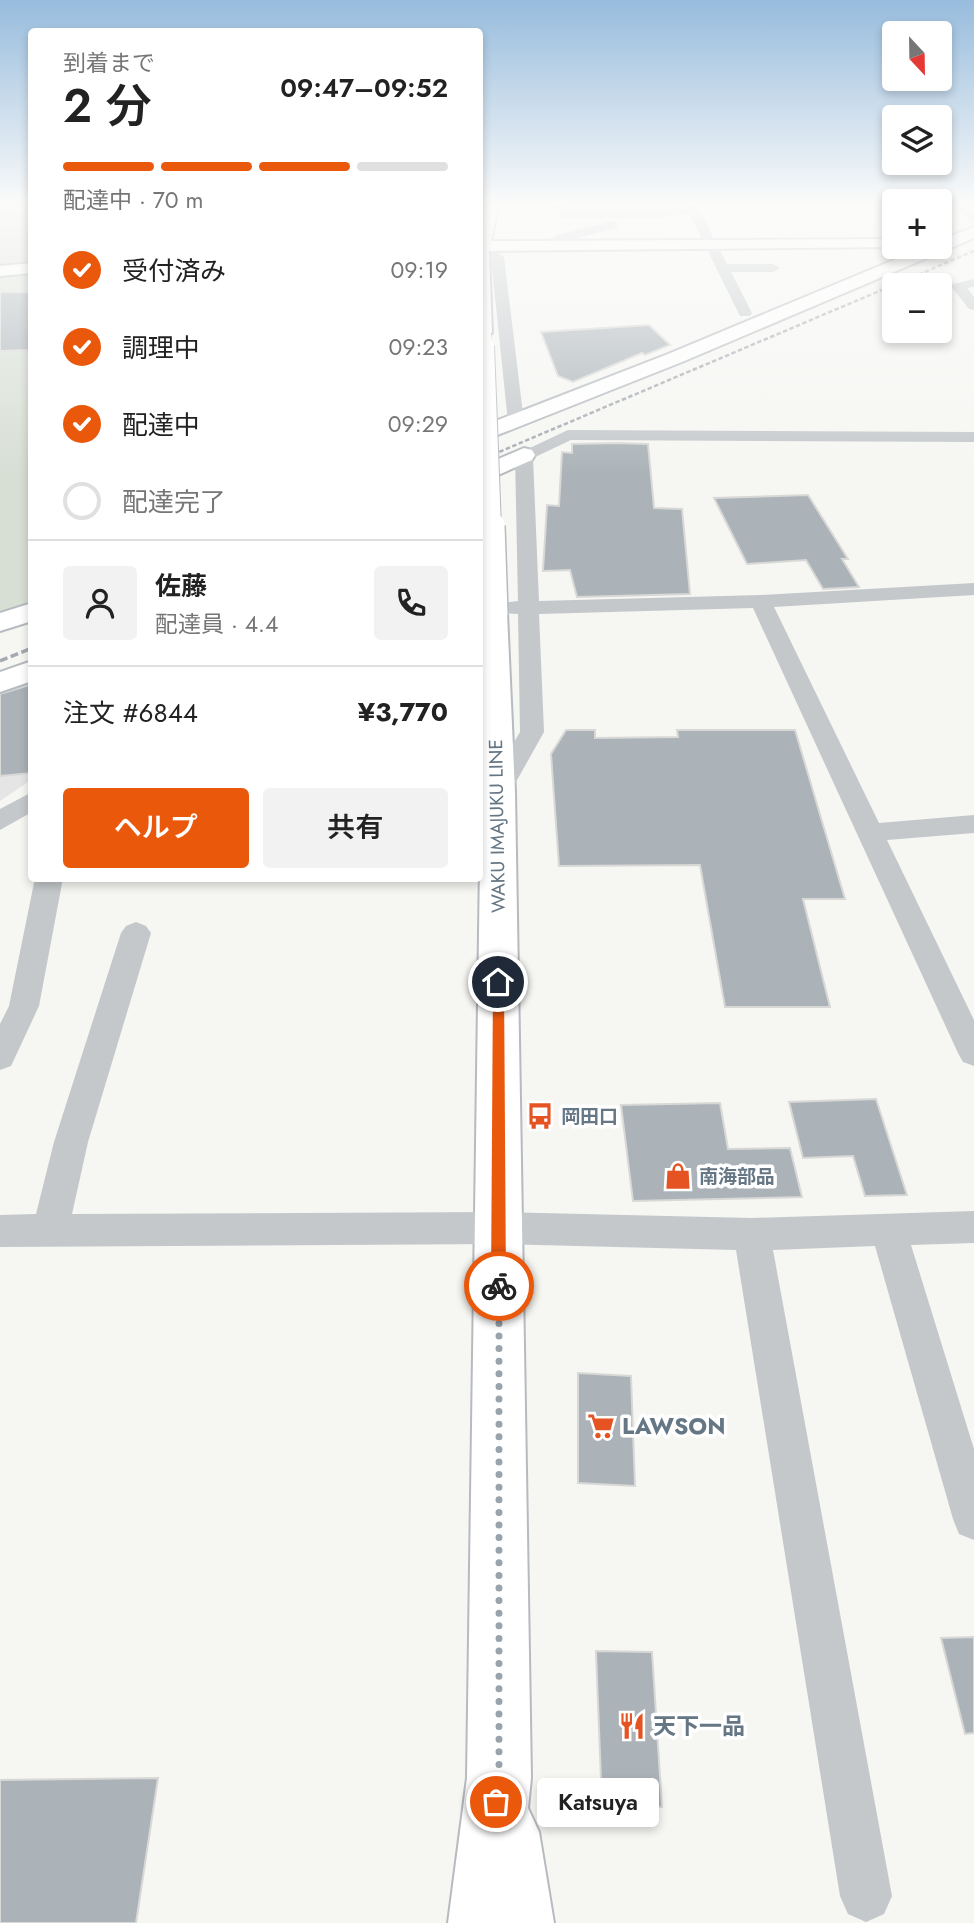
<!DOCTYPE html>
<html lang="ja">
<meta charset="utf-8">
<style>
:root{--surface:#fff;--page:#f2f2f2;--text:#222;--muted:#767676;--line:#e0e0e0;--accent:#ea580c}
body{margin:0;font-family:Jost,"Noto Sans JP",sans-serif;background:var(--page);color:var(--text);height:100vh;display:flex;flex-direction:column;font-size:26px;white-space:nowrap}
*{box-sizing:border-box;margin:0}
p{font-size:23px;color:var(--muted)}
.icon{flex:none;width:38px;height:38px;fill:none;stroke:currentColor;stroke-width:2;stroke-linecap:round;stroke-linejoin:round}
.map{position:relative;flex:1;overflow:hidden}
.side{position:absolute;left:28px;top:28px;width:455px;height:854px;display:flex;flex-direction:column;background:var(--surface);border-radius:7px;box-shadow:0 4px 10px #0003}
.side>*{flex:none}
.needle{width:46px;rotate:158deg}
.fabs{position:absolute;left:882px;top:21px;display:grid;gap:14px}
.fabs a{display:grid;place-items:center;width:70px;height:70px;border-radius:7px;background:var(--surface);box-shadow:0 4px 10px #0003;font-size:35px}
.pin{position:absolute;display:grid;place-items:center;width:60px;height:60px;color:#fff;margin:-30px;border:4px solid #fff;border-radius:50%;box-shadow:0 2px 7px #0007}
.courier{position:absolute;display:grid;place-items:center;width:70px;height:70px;margin:-35px;border:5px solid #ea580c;border-radius:50%;background:#fff;color:#222;box-shadow:0 2px 9px #0007}
.bubble{position:absolute;height:49px;border-radius:7px;background:var(--surface);box-shadow:0 4px 10px #0003;font-size:23px;font-weight:600;line-height:49px;text-align:center}
.headline em{font-style:normal;font-weight:600}
.headline div{display:flex;flex-direction:column-reverse}
.headline{display:flex;align-items:center;justify-content:space-between;height:119px;padding:0 35px}
h1{font-size:46px;font-weight:600;line-height:52px}
.bar{display:grid;grid-template-columns:repeat(4,1fr);gap:10px 7px;align-content:center;height:84px;padding:0 35px}
.bar i{height:9px;border-radius:5px;background:var(--line)}
.bar .selected{background:var(--accent)}
.bar p{grid-column:span 4}
.line{display:flex;align-items:center;gap:18px;padding:0 35px;border-top:2px solid var(--line)}
.line div{flex:1}
.round{display:grid;place-items:center;flex:none;width:74px;height:74px;border-radius:7px;background:var(--page)}
ol{padding:0 35px;list-style:none}
li{display:flex;align-items:center;gap:21px;height:77px}
li p{margin-inline-start:auto}
li .icon{padding:7px;border-radius:50%;background:var(--accent);color:#fff;stroke-width:4}
li:last-child{color:var(--muted)}
li i{width:38px;height:38px;border:4px solid var(--line);border-radius:50%}
.cta{display:flex;gap:14px;margin-top:auto;padding:14px 35px}
.cta a{flex:1;height:80px;border-radius:7px;background:var(--accent);color:#fff;font-size:28px;font-weight:600;line-height:80px;text-align:center}
.cta a+a{background:var(--page);color:var(--text)}
.map>svg:first-child{display:block}
.built{fill:#e4e5e4}
.green{fill:#d7ded4}
.building{fill:#abb3b8;stroke:#d8d8d6;stroke-width:2}
.lines{fill:none;stroke-linecap:round;stroke-linejoin:round}
.secondary-casing{stroke:#b6bbc0;stroke-width:4}
.street{fill:#c4c8cb;fill-rule:evenodd}
.secondary{fill:#fff;fill-rule:evenodd}
.rail-far1{stroke:#a4aab0;stroke-width:2.5;stroke-dasharray:4.5 2.5;stroke-linecap:butt}
.rail{stroke:#a4aab0;stroke-width:3.5;stroke-dasharray:8 3.5;stroke-linecap:butt}
.secondary-bridge-far2-casing{stroke:#b6bbc0;stroke-width:19;stroke-linecap:butt}
.secondary-bridge-far1-casing{stroke:#b6bbc0;stroke-width:24;stroke-linecap:butt}
.secondary-bridge-casing{stroke:#b6bbc0;stroke-width:32;stroke-linecap:butt}
.secondary-bridge-far2{stroke:#fff;stroke-width:18}
.secondary-bridge-far1{stroke:#fff;stroke-width:22}
.secondary-bridge{stroke:#fff;stroke-width:29}
.route{fill:#ea580c}
.done{stroke:#98a3ac;stroke-width:7;stroke-dasharray:0 12.6}
.labels{text-anchor:middle;dominant-baseline:central;stroke-width:7;stroke-linejoin:round;paint-order:stroke}
.street-label{font-size:19px;fill:#657685;stroke:#fff}
.poi-label{font-size:19px;font-weight:bold;fill:#657685;stroke:#fff;text-anchor:start}
.near-poi-label{font-size:23px;font-weight:bold;fill:#657685;stroke:#fff;text-anchor:start}
</style>
<div class="map">
<svg width="974" height="1923" viewBox="0 0 974 1923">
<rect width="100%" height="100%" fill="#f6f6f3"/>
<path class="built" d="M31,676V780L0,801V689Z"/>
<path class="green" d="M0,206H31V601L0,614Z"/>
<g class="building">
<path d="M0,292H32V350L0,351Z"/>
<path d="M649,325L670,345L645,355L642,353L573,382L558,376L541,332Z"/>
<path d="M617,443L648,444L654,508L682,509L690,594L577,597L570,570L543,571L547,505L559,506L562,452L572,453V444Z"/>
<path d="M808,495L848,559H842L859,587L823,589L806,560L747,564L714,498Z"/>
<path d="M32,684V773L0,776V694Z"/>
<path d="M566,730H595V738L678,737L677,730H795L845,899H803L830,1007H725L700,865L559,866L551,754Z"/>
<path d="M876,1099L907,1195L865,1196L853,1156L803,1158L789,1102Z"/>
<path d="M720,1103L728,1149L790,1148L802,1197L633,1201L621,1105Z"/>
<path d="M578,1373L631,1376L635,1486L578,1483Z"/>
<path d="M974,1637V1733L965,1734L941,1638Z"/>
<path d="M596,1651L652,1652L662,1807L602,1806Z"/>
<path d="M158,1778L136,1923H0V1780Z"/>
</g>
<g class="lines">
<defs>
<g id="secondary">
<path d="M482,206H498L491,241L894,239V247H900L489,251L492,333L482,339L480,338V218Z"/>
<path d="M974,227V238L682,362L480,442V427L668,354L925,247H940V240Z"/>
<path d="M32,263V273L0,276V266Z"/>
<path d="M524,448L532,450L535,455L532,460L480,483V467Z"/>
<path d="M32,603V621L0,631V613Z"/>
<path d="M493,605L503,607L507,613L515,792L531,1778L528,1808L539,1832L554,1923H448L467,1778L481,792L480,612L483,607Z"/>
<path d="M32,661V681L0,692V672Z"/>
</g>
</defs>
<use href="#secondary" class="secondary-casing"/>
<g class="street">
<path d="M552,206H564L567,210H658L697,206L727,264H773L780,268L773,272H731L752,313L750,316H740L689,213L658,218H563Z"/>
<path d="M950,206H964L974,213V222Z"/>
<path d="M613,221L617,222V228L565,241L557,249L546,246L557,235Z"/>
<path d="M480,243L504,257L524,422L516,427L508,422L491,259L480,252Z"/>
<path d="M974,279V287L967,288L974,297V310L969,309L950,285Z"/>
<path d="M568,430L974,432V442L571,440L533,458L539,601L761,595L974,583V595L774,607L879,823L974,815V833L887,840L974,1020V1066L963,1062L958,1053L753,608L539,614L544,732L507,798H489L480,788V766L489,768L495,775L520,732L518,614L501,613L498,608L501,603L518,601L515,455Z"/>
<path d="M32,792V812L0,830V809Z"/>
<path d="M35,878H63L39,1006L11,1066L0,1070V1024L9,1006Z"/>
<path d="M136,922L146,926L151,933L88,1142L72,1214L498,1212L752,1218L974,1211V1243L911,1245L974,1449V1540L959,1534L953,1519L875,1246L773,1250L892,1896L884,1914L866,1922L848,1914L840,1896L736,1250L498,1244L0,1247V1215L36,1214L54,1142L121,933L126,926Z"/>
</g>
<use href="#secondary" class="secondary"/>
<path class="rail-far1" d="M480,460L974,251"/>
<path class="rail" d="M0,661L32,648"/>
<defs>
<path id="secondary-bridge-far2" d="M482,333L483,348"/>
<path id="secondary-bridge-far1" d="M483,346L490,528"/>
<path id="secondary-bridge" d="M490,526L493,613"/>
</defs>
<use href="#secondary-bridge-far2" class="secondary-bridge-far2-casing"/>
<use href="#secondary-bridge-far1" class="secondary-bridge-far1-casing"/>
<use href="#secondary-bridge" class="secondary-bridge-casing"/>
<use href="#secondary-bridge-far2" class="secondary-bridge-far2"/>
<use href="#secondary-bridge-far1" class="secondary-bridge-far1"/>
<use href="#secondary-bridge" class="secondary-bridge"/>
</g>
<linearGradient id="sky" x2="0" y2="1"><stop stop-color="#97bcdd"/><stop offset="0.43" stop-color="#fbfbfa"/><stop offset="1" stop-color="#fbfbfa" stop-opacity="0"/></linearGradient>
<rect width="974" height="475" fill="url(#sky)"/>
<path class="route" d="M498,978L504,982L506,1286L499,1293L491,1286L493,982Z"/>
<g class="lines">
<path class="done" d="M496,1802L499,1777V1286"/>
</g>
<defs>
<symbol id="bus-bare" viewBox="-9 -9 18 18"><path d="M-5-6H5V4H4V6H2V4H-2V6H-4V4H-5ZM-3.5-4V0h7V-4ZM-3.5 1.2v1.5H-2V1.2ZM2 1.2v1.5H3.5V1.2Z" fill="#e65323" stroke="#fff" stroke-width="2.5" paint-order="stroke"/></symbol>
<symbol id="shop-bare" viewBox="-9 -9 18 18"><path d="M-5-2.5h2.3a2.7 3.5 0 0 1 5.4 0H5L5.5 6h-11ZM-1.5-2.5h3a1.5 2.3 0 0 0-3 0Z" fill="#e65323" stroke="#fff" stroke-width="2.5" paint-order="stroke"/></symbol>
<symbol id="supermarket-bare" viewBox="-9 -9 18 18"><path d="M-6-5.5h2.5l.6 2H6L4.5 2H-2.5L-4.4-4H-6ZM-1.5 3.2a1.3 1.3 0 1 0 .1 0ZM3 3.2a1.3 1.3 0 1 0 .1 0Z" fill="#e65323" stroke="#fff" stroke-width="2.5" paint-order="stroke"/></symbol>
<symbol id="restaurant-bare" viewBox="-9 -9 18 18"><path d="M-5-6h1v4h1v-4h1v4h1v-4h1v5L-1.5 .5V6h-2V.5L-5-1ZM5-6V6H3V1.5H1.5Q1.5-4 5-6Z" fill="#e65323" stroke="#fff" stroke-width="2.5" paint-order="stroke"/></symbol>
</defs>
<g fill-rule="evenodd">
<use href="#bus-bare" x="521" y="1097" width="38" height="38"/>
<use href="#shop-bare" x="659" y="1157" width="38" height="38"/>
<use href="#supermarket-bare" x="582" y="1407" width="38" height="38"/>
<use href="#restaurant-bare" x="613" y="1707" width="38" height="38"/>
</g>
<g class="labels">
<g class="street-label">
<text transform="translate(497 826) rotate(-91)">WAKU IMAJUKU LINE</text>
</g>
<g class="poi-label">
<text x="561" y="1116">岡田口</text>
<text x="699" y="1176">南海部品</text>
</g>
<g class="near-poi-label">
<text x="622" y="1426">LAWSON</text>
<text x="653" y="1726">天下一品</text>
</g>
</g>
</svg>
<div class="fabs">
<a><svg class="needle" viewBox="-14 -14 28 28"><path d="M0-13l5 13h-10z" fill="#e53935"/><path d="M0 13l5-13h-10z" fill="#767676"/></svg></a>
<a><svg class="icon" aria-label="layers" viewBox="0 0 24 24"><path d="M12 4l9 5-9 5-9-5zM3 14l9 5 9-5"/></svg></a>
<a>+</a>
<a>−</a>
</div>
<div class="pin" style="left:496px;top:1802px;background:#ea580c"><svg class="icon" aria-label="bag" viewBox="0 0 24 24"><path d="M5 8h14l-1 12H6zM9 8a3 3 0 0 1 6 0"/></svg></div>
<div class="pin" style="left:498px;top:982px;background:#1f2937"><svg class="icon" aria-label="home" viewBox="0 0 24 24"><path d="M3 11l9-7 9 7M6 9v11h12V9"/></svg></div>
<div class="courier" style="left:499px;top:1286px"><svg class="icon" aria-label="bike" viewBox="0 0 24 24"><circle cx="6" cy="16" r="4"/><circle cx="18" cy="16" r="4"/><path d="M6 16l4-8h5l3 8M10 8l3 8H6M13 5h3"/></svg></div>
<div class="bubble" style="left:537px;top:1778px;width:122px">Katsuya</div>
<section class="side">
<div class="headline"><div><h1>2 分</h1><p>到着まで</p></div><em>09:47–09:52</em></div>
<div class="bar"><i class="selected"></i><i class="selected"></i><i class="selected"></i><i></i><p>配達中 · 70 m</p></div>
<ol>
<li><svg class="icon" aria-label="check" viewBox="0 0 24 24"><path d="M5 12l5 5 9-10"/></svg>受付済み<p>09:19</p></li>
<li><svg class="icon" aria-label="check" viewBox="0 0 24 24"><path d="M5 12l5 5 9-10"/></svg>調理中<p>09:23</p></li>
<li><svg class="icon" aria-label="check" viewBox="0 0 24 24"><path d="M5 12l5 5 9-10"/></svg>配達中<p>09:29</p></li>
<li><i></i>配達完了</li>
</ol>
<div class="line" style="height:126px"><a class="round"><svg class="icon" aria-label="person" viewBox="0 0 24 24"><circle cx="12" cy="8" r="4"/><path d="M4 21q1-7 8-7t8 7"/></svg></a><div><b>佐藤</b><p>配達員 · 4.4</p></div><a class="round"><svg class="icon" aria-label="phone" viewBox="0 0 24 24"><path d="M5 4h4l2 5-3 2q2 4 5 5l2-3 5 2v4C11 20 4 13 5 4z"/></svg></a></div>
<div class="line" style="height:91px"><div>注文 #6844</div><b>¥3,770</b></div>
<div class="cta"><a>ヘルプ</a><a>共有</a></div>
</section>
</div>
